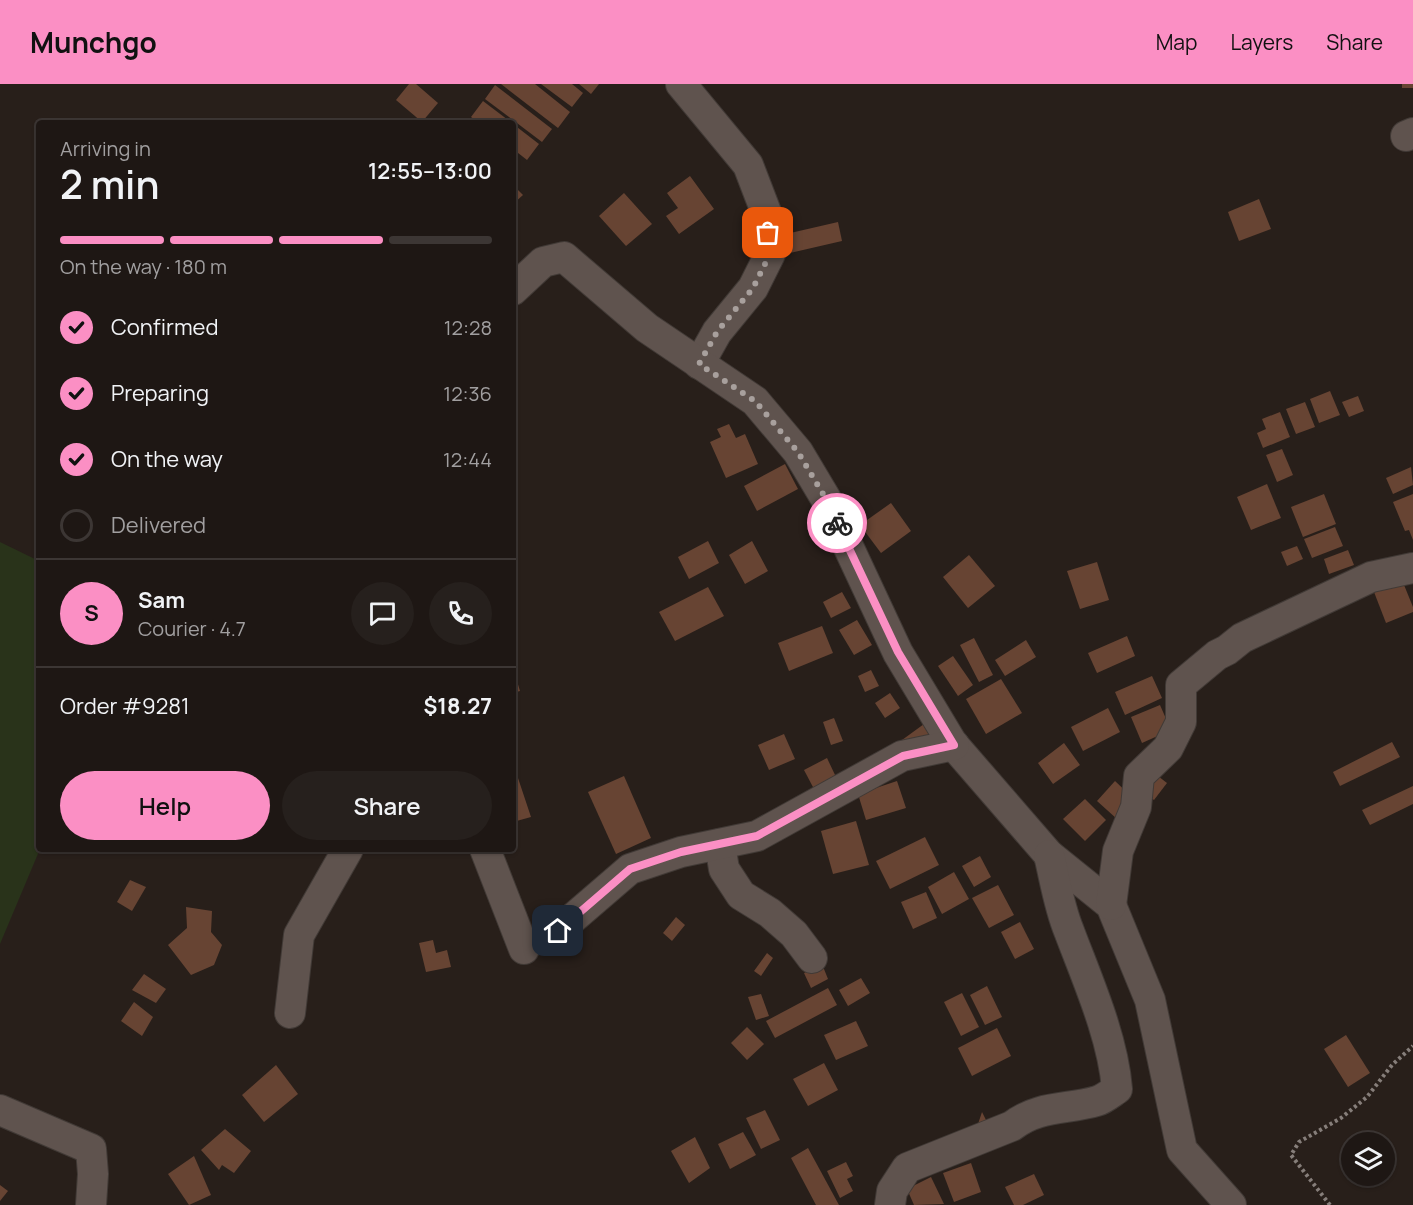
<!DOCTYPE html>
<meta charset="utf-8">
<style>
:root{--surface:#1e1714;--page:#26201d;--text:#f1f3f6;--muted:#a19fa0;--line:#3c3634;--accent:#fb8fc4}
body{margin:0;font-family:Manrope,sans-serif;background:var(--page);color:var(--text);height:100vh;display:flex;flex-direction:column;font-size:22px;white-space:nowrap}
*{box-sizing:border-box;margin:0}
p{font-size:20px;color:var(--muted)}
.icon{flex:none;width:33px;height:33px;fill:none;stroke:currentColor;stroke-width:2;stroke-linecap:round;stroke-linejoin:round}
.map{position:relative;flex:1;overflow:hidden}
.side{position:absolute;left:36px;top:36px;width:480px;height:732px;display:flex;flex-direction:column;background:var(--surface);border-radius:6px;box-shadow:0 2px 4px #0004,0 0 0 2px var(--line)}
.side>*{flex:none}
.controls{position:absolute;left:1341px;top:1048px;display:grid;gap:12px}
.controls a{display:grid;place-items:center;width:54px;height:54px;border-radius:50%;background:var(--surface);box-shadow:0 2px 4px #0004,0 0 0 2px var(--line);font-size:30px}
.pin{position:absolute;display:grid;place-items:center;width:51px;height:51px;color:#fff;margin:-26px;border-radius:12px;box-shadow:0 3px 9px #0006}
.courier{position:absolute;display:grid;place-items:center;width:60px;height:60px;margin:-30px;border:4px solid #fb8fc4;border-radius:50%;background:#fff;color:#222;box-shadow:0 2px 8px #0007}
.summary em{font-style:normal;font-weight:600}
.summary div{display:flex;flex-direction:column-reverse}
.summary{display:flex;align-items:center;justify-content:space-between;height:102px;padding:0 24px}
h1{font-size:39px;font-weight:600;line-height:45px}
.bar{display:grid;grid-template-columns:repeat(4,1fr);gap:9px 6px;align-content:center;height:72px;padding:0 24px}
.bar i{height:8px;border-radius:4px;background:var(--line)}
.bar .active{background:var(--accent)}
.bar p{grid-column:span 4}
.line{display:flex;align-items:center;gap:15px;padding:0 24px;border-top:2px solid var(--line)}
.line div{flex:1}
.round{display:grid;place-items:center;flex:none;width:63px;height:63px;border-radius:32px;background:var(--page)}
ol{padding:0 24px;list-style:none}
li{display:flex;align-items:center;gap:18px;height:66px}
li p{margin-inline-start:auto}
li .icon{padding:6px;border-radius:50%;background:var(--accent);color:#111;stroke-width:4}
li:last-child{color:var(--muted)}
li i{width:33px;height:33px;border:3px solid var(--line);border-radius:50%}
.button{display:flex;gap:12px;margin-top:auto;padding:12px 24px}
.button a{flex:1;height:69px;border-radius:36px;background:var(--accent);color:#111;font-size:24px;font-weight:600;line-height:69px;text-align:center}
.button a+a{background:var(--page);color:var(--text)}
header{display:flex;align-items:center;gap:36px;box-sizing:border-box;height:84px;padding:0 30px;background:var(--accent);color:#111}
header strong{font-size:28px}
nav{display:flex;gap:33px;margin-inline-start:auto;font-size:21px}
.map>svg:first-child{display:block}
.green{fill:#29331a}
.building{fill:#674433}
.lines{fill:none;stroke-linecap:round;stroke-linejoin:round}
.street-casing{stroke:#413a36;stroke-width:32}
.path{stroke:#867e7a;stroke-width:4;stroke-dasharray:3 3;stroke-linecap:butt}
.street{stroke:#5f534e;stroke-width:30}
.done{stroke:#a8a09d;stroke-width:6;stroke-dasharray:0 10.8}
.route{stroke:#fb8fc4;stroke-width:8}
</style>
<header>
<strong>Munchgo</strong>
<nav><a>Map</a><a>Layers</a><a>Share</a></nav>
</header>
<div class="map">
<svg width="1413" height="1121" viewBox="0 0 1413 1121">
<rect width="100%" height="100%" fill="#281f1a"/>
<path class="green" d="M0,458L39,477L40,765L0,860Z"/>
<g class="building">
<path d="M409,0H416L438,19L422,38L396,16Z"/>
<path d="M501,0H535L570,28L558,44Z"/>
<path d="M541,0H572L583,9L572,23Z"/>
<path d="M579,0H599L591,10Z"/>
<rect x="1402" y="0" width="11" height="4"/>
<path d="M495,1L552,45L542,58L485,15Z"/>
<path d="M483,17L512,39H479L471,33Z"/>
<path d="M513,40L539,60L527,76L513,65Z"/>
<path d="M690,92L714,125L679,150L666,132L678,124L667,109Z"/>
<path d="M513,101L523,111L513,120Z"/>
<path d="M624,109L652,140L626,162L599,132Z"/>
<path d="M1259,115L1271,145L1239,157L1228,128Z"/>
<path d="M838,138L842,157L790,169L786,150Z"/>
<path d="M1330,307L1340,331L1319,339L1310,315Z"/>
<path d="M1358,312L1364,327L1349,333L1342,318Z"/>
<path d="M1305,318L1315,343L1296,350L1286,325Z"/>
<path d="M1280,328L1290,353L1263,364L1257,349L1266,345L1262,335Z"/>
<path d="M729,340L736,354L745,350L758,380L726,394L710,358L721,353L717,345Z"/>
<path d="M1282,365L1293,391L1277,398L1266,371Z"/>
<path d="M785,380L798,405L757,427L744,402Z"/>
<path d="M1411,383L1413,401L1393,410L1386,394Z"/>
<path d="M1267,400L1281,434L1251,446L1237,413Z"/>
<path d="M1324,410L1336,440L1303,453L1291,423Z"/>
<path d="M1413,410V456L1409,446L1405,447L1393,418Z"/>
<path d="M891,419L911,447L881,469L860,441Z"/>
<path d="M1335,443L1343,462L1312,474L1304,455Z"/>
<path d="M708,457L719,479L689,495L678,473Z"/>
<path d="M752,457L768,487L745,500L729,471Z"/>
<path d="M1297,462L1303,475L1287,482L1281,468Z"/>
<path d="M1348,466L1354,481L1329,490L1324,475Z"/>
<path d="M969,471L995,502L968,524L943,493Z"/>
<path d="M1097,478L1109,516L1080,525L1067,487Z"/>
<path d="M1402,496L1413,523V528L1386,539L1374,508Z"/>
<path d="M708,503L724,532L675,557L659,528Z"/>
<path d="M842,508L851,524L831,534L823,518Z"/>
<path d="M857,536L872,561L854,571L839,546Z"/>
<path d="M822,542L833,569L789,587L778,559Z"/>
<path d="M1127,552L1135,572L1097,589L1088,569Z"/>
<path d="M974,554L993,591L979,598L960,561Z"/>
<path d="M1026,556L1036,573L1005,592L995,576Z"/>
<path d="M953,572L973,601L958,612L938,582Z"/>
<path d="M513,584L520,607L513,609Z"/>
<path d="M871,586L879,602L865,608L858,592Z"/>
<path d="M1152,592L1162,614L1125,631L1115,608Z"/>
<path d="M1001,595L1022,629L986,650L966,615Z"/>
<path d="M890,609L900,624L885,634L875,619Z"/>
<path d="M1160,621L1171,646L1142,659L1131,633Z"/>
<path d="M1108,624L1120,648L1083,667L1071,643Z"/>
<path d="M834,634L843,657L831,661L823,638Z"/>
<path d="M924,640L933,653L911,668L902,656Z"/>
<path d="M784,650L795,675L769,686L758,661Z"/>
<path d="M1392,658L1400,673L1340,702L1333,688Z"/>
<path d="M1064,659L1080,681L1053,700L1038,679Z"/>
<path d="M827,674L836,693L814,705L804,686Z"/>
<path d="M515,685L531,733L513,738V686Z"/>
<path d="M1154,689L1167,699L1154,716L1141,707Z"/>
<path d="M624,692L651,754L616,770L588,708Z"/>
<path d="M897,697L906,724L866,736L858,710Z"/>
<path d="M1115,697L1135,716L1117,735L1097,717Z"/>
<path d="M1413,702V720L1370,741L1362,726Z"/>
<path d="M1085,715L1106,736L1085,757L1063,735Z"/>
<path d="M856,737L869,781L833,790L821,747Z"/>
<path d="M925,753L939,781L890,805L876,777Z"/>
<path d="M980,772L991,793L974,803L962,782Z"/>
<path d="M954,788L969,815L942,830L928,803Z"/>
<path d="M130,796L146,803L132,827L117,818Z"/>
<path d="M998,801L1014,831L989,844L972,814Z"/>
<path d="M926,808L937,834L913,845L901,818Z"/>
<path d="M186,823L212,827L211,848L222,861L214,881L191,891L168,861L187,844Z"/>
<path d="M676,833L685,841L672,857L663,849Z"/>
<path d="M1020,838L1034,865L1015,875L1001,848Z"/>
<path d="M433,856L436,869L447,866L451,883L426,888L419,859Z"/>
<path d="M767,869L773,874L761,892L754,887Z"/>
<path d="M822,880L828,895L811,904L804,889Z"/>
<path d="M144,890L166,905L156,919L132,906Z"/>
<path d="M861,894L870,909L848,922L839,906Z"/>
<path d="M987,902L1002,933L985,941L970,911Z"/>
<path d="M828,904L837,921L775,954L766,937Z"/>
<path d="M962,909L979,943L961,952L944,918Z"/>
<path d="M761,910L769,932L756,936L748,913Z"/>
<path d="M134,918L153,933L142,952L121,937Z"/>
<path d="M856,937L868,962L836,976L824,951Z"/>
<path d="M747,943L764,960L747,976L731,959Z"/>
<path d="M997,944L1011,972L972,992L958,964Z"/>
<path d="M1346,951L1370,989L1348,1003L1324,965Z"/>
<path d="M824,979L838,1006L808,1022L793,995Z"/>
<path d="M276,981L298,1010L264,1038L242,1011Z"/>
<path d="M765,1026L780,1056L761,1065L746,1034Z"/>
<path d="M982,1028L987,1038L977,1043Z"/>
<path d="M225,1045L251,1067L234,1089L222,1081L219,1086L201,1066Z"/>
<path d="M743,1048L756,1071L730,1085L718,1060Z"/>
<path d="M695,1053L710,1084L689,1099L671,1067Z"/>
<path d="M808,1064L839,1121H816L791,1074Z"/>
<path d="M194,1072L211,1111L189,1121L168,1090Z"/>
<path d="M846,1078L853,1092L847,1095L853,1107L840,1114L827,1087Z"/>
<path d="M971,1079L981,1108L954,1118L943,1089Z"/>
<path d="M1034,1090L1044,1111L1023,1121H1014L1005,1103Z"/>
<path d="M931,1093L944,1120L914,1121L907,1105Z"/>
<path d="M0,1101L8,1107L0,1117Z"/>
</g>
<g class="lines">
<defs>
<g id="street">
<path d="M681,0L748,81L766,128L770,170L753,204L717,248L699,280"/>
<path d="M1406,52L1413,49"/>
<path d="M513,206L543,178L564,173L647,244L755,317L798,368L826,415L898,569L952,659L1049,771L1111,821L1150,916L1182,1066L1231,1121"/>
<path d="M720,760L724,785L741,811L770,829L794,850L812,874"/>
<path d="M485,765L524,865"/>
<path d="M1111,821L1118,767L1136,723L1139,692L1168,664L1181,638V601L1217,571L1227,566L1242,554L1371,493L1413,484"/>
<path d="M558,847L630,785L681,768L757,752L902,672L954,661"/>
<path d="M290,929L299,851L348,765"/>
<path d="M0,1026L91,1065L93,1090L91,1121"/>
<path d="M890,1121L892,1107L907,1084L1012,1042C1039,1021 1067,1026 1097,1017C1104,1015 1111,1009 1117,1005C1113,953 1087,895 1069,847C1059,823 1055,796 1049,771"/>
</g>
</defs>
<use href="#street" class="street-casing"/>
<path class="path" d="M1330,1121L1291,1071L1299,1058L1341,1034L1367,1013L1392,981L1413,962"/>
<use href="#street" class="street"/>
</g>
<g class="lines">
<path class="done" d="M768,149L770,170L753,204L717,248L699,280L755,317L798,368L826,415L837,439"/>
<path class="route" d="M558,847L630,785L681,768L757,752L903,672L954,661L898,568L837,439"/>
</g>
</svg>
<div class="controls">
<a><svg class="icon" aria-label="layers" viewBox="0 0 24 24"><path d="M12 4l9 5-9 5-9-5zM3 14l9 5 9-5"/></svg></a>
</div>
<div class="pin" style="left:768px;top:149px;background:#ea580c"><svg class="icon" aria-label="bag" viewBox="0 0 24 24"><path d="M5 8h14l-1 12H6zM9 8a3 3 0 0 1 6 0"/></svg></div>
<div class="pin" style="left:558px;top:847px;background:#1f2937"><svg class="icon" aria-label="home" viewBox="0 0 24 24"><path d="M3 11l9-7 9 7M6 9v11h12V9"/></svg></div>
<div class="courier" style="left:837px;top:439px"><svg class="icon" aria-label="bike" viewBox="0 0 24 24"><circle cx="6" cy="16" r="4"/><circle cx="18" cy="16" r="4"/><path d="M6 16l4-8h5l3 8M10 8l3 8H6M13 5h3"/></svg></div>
<section class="side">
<div class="summary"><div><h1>2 min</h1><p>Arriving in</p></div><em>12:55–13:00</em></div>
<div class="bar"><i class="active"></i><i class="active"></i><i class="active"></i><i></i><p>On the way · 180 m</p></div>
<ol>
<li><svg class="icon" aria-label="check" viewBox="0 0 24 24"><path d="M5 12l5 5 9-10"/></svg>Confirmed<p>12:28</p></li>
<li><svg class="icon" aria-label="check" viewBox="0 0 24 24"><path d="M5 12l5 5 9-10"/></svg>Preparing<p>12:36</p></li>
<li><svg class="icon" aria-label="check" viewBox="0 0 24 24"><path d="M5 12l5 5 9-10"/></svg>On the way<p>12:44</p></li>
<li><i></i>Delivered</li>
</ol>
<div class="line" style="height:108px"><b class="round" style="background:var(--accent);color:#111">S</b><div><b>Sam</b><p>Courier · 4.7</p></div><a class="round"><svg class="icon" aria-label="chat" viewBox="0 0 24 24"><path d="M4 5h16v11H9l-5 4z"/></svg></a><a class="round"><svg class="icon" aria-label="phone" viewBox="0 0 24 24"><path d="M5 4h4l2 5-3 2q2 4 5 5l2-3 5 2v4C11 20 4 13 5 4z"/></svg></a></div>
<div class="line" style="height:78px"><div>Order #9281</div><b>$18.27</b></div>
<div class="button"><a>Help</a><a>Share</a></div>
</section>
</div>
